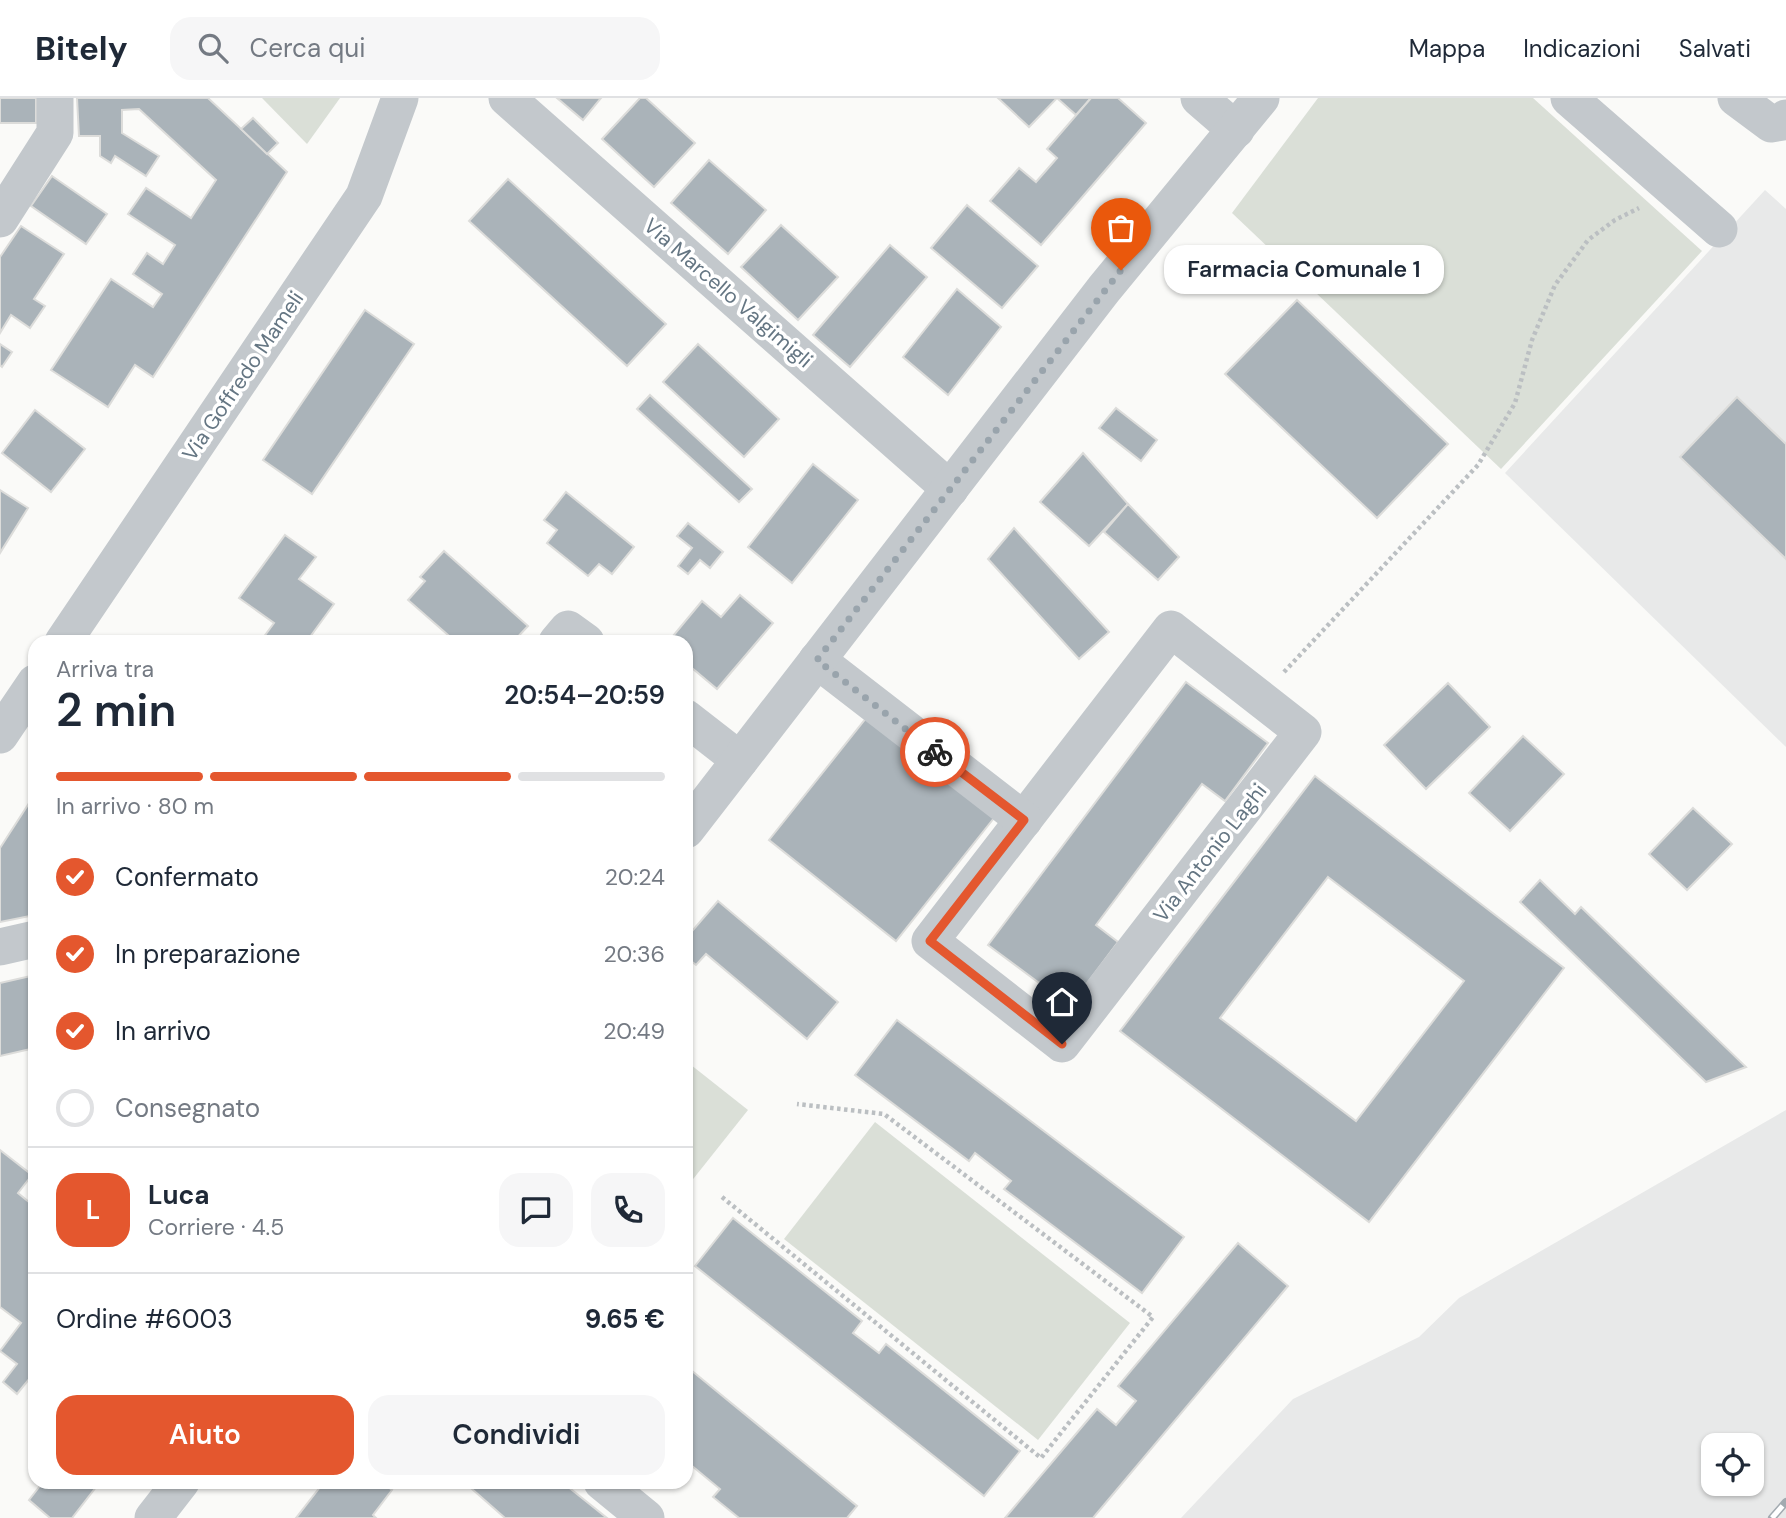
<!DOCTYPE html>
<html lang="it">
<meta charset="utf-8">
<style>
:root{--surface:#fff;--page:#f6f6f7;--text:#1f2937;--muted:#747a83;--line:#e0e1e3;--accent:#e4572e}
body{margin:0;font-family:"DM Sans",sans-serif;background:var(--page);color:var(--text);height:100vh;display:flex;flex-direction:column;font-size:26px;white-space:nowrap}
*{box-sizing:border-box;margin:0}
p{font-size:23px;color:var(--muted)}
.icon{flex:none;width:38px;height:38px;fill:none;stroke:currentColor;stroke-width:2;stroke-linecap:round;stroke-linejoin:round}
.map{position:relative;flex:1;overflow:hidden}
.drawer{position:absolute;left:28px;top:537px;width:665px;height:854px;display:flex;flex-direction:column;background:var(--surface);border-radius:21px;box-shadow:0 2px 5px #0004}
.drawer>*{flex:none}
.tools{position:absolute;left:1701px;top:1335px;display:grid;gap:14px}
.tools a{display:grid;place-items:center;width:63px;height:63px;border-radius:14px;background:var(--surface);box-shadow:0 2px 5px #0004;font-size:35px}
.pin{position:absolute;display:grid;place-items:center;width:60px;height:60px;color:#fff;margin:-72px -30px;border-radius:50% 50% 50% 0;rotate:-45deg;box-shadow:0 0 7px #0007}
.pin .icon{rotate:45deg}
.courier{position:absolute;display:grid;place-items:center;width:70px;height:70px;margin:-35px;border:5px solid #e4572e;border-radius:50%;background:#fff;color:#222;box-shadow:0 2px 9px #0007}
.bubble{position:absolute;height:49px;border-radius:21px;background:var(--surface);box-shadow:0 2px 5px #0004;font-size:23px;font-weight:600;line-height:49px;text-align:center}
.overview em{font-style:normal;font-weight:600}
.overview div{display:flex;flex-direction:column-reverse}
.overview{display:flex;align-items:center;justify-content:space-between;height:119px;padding:0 28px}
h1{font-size:46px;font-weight:600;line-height:52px}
.bar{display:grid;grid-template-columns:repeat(4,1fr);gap:10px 7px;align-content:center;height:84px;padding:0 28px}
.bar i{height:9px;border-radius:5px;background:var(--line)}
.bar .on{background:var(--accent)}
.bar p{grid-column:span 4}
.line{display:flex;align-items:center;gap:18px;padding:0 28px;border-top:2px solid var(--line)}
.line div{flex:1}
.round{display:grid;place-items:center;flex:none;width:74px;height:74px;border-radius:21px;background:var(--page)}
ol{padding:0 28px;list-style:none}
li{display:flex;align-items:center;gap:21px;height:77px}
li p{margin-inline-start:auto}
li .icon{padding:7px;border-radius:50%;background:var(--accent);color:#fff;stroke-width:4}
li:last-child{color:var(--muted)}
li i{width:38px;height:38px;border:4px solid var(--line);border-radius:50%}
.button{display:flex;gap:14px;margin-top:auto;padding:14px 28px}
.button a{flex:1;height:80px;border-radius:21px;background:var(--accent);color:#fff;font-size:28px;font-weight:600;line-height:80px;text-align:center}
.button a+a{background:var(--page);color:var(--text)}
header{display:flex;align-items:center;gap:42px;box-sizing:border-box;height:98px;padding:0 35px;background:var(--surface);border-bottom:2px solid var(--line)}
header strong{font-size:33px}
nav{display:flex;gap:38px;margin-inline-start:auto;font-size:24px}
.search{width:490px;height:63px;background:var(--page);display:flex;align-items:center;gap:18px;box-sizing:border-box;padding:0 24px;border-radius:21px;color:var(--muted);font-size:26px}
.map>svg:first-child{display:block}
.built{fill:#e8e9e9;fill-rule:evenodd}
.green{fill:#dadfd7}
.building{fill:#aab3b9;stroke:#dcdcda;stroke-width:2;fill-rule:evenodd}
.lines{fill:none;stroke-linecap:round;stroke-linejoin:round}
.path{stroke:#bbbfc2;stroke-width:4.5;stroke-dasharray:3.5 3.5;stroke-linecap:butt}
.minor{stroke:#c3c8cc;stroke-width:37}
.rail-casing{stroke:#a2aab0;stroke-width:8}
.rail{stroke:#fff;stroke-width:5;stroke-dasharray:16;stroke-linecap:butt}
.done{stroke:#99a4ac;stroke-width:7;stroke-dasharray:0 12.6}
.route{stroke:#e4572e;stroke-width:9}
.labels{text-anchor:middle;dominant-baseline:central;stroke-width:7;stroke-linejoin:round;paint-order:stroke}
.street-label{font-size:21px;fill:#657683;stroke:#fff}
</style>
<header>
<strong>Bitely</strong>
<div class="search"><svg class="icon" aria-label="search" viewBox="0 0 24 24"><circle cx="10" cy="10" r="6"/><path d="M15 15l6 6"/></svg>Cerca qui</div>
<nav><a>Mappa</a><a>Indicazioni</a><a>Salvati</a></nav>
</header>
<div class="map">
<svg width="1786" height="1420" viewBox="0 0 1786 1420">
<rect width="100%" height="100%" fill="#fafaf8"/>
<g class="built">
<path d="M1765,92L1786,111V649L1505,375Z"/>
<path d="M1786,1012V1420H1181L1293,1301L1419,1239L1459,1200ZM1713,1348H1752V1386H1713Z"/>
</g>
<g class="green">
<path d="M262,0H340L307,46Z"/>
<path d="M1318,0H1533L1702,153L1501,371L1232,115Z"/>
<path d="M686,963L748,1012L686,1090Z"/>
<path d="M875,1024L1130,1225L1038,1342L784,1141Z"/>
</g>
<g class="building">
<rect x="0" y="0" width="36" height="25"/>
<path d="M77,0H208L287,74L153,279L135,267L108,309L51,272L111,181L153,209L162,196L133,176L147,155L163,166L175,147L128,116L146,90L191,120L216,82L139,11L122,12V35L159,58L146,78L115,58L111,65L100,58V38H79Z"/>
<path d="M557,0H601L583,22Z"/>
<path d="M640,0H646L695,45L654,89L602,41Z"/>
<path d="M998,0H1057L1029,29Z"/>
<path d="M1057,0H1091L1076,17Z"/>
<path d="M1091,0H1118L1146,25L1041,147L990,103L1019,70L1036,84L1057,60L1047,51Z"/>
<path d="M253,20L278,45L267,56L241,31Z"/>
<path d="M709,62L766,112L728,156L671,105Z"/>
<path d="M52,78L107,116L86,146L31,108Z"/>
<path d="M508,81L666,226L627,268L469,123Z"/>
<path d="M967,107L1038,168L1002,210L931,150Z"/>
<path d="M781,127L838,179L798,222L741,169Z"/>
<path d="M21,128L64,156L34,201L45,208L30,230L11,217L0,235V159Z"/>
<path d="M890,147L927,179L850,269L813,237Z"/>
<path d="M957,191L1001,229L948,297L903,259Z"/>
<path d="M1297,202L1448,346L1377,420L1225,276Z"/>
<path d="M365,212L414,246L312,396L263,362Z"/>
<path d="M0,246L12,254L2,269L0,267Z"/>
<path d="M698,246L779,321L744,359L663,284Z"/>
<path d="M650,297L752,391L739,404L637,311Z"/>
<path d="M1737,299L1786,346V461L1680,359Z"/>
<path d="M1116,310L1157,342L1141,363L1099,330Z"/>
<path d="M35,312L85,351L51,394L2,355Z"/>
<path d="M1083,355L1128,406L1089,448L1040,404Z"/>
<path d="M813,366L858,402L792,485L748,449Z"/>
<path d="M0,392L28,410L0,455Z"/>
<path d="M566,394L634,449L612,476L599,466L588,478L547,445L557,432L544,422Z"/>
<path d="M1128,406L1179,459L1158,482L1104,434Z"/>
<path d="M688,425L723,454L710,470L700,462L688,476L678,468L692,450L677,438Z"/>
<path d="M1014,430L1109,534L1079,561L988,461Z"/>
<path d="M285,437L316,459L299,481L334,506L310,539L317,544H260L274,525L239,500Z"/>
<path d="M444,453L528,528L513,544H456L408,502L425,483L420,479Z"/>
<path d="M740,497L773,525L717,591L686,565V544H668L702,503L721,519Z"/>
<path d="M1186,584L1268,645L1225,703L1202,686L1096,827L1118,844L1070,908L988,847Z"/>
<path d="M1448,585L1490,629L1426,691L1384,647Z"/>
<path d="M867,619L994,720L896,843L769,742Z"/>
<path d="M1523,638L1564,676L1510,733L1469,695Z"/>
<path d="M1315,678L1564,870L1369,1124L1120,933ZM1328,779L1464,883L1356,1023L1220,920Z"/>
<path d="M35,696V817L0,824V750Z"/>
<path d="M1693,710L1732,746L1687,792L1649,756Z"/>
<path d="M1540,782L1575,816L1581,809L1746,969L1706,984L1520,804Z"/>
<path d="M718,803L838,904L807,941L706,856L696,867L686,859V840Z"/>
<path d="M35,877V950L0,958V885Z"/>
<path d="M897,922L1184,1139L1142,1195L1004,1091L1011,1083L975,1055L969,1063L855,977Z"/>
<path d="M0,1052L32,1077L18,1095L35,1109V1274L17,1296L3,1284L17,1266L0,1253L21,1225L0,1209Z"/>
<path d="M733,1120L862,1223L853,1235L879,1255L886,1246L1020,1353L984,1398L695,1168Z"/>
<path d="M1238,1145L1288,1188L1093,1420H1005L1097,1311L1116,1327L1136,1303L1118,1288Z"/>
<path d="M686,1268L857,1408L847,1420H739L713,1399L720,1391L686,1363Z"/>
<path d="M43,1384H100L72,1420H50L29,1402Z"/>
<path d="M324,1384H382L392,1392L373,1417L376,1420H296Z"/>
<path d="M464,1384H562L607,1420H505Z"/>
</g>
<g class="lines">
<g class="path">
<path d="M1284,574L1478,367L1515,305L1532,242L1555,187L1588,142L1615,122L1639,110"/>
<path d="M722,1099L1041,1360L1153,1219L884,1016L797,1006"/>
</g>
<g class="minor">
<path d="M507,0L950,391"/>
<path d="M1199,0L1236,32"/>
<path d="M1569,0L1719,131"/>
<path d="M1736,0L1771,26L1783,24L1786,20"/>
<path d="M0,121L55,35V0"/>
<path d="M1171,531L1303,634L1062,946L930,843Z"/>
<path d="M63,544L364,98L400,0"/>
<path d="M557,544L568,531L586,544"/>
<path d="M817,562L1024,722"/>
<path d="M686,620L740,662"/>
<path d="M0,637L35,585"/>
<path d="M686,732L1104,191L1261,0"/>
<path d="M0,849L35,841"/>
<path d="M602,1384L646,1420"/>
<path d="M153,1420L181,1384"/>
</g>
<defs>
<path id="rail" d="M1772,1420L1786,1404"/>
</defs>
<use href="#rail" class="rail-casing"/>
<use href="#rail" class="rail"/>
</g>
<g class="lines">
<path class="done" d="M935,654L817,562L1121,172"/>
<path class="route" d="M935,654L1024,722L930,843L1062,946"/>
</g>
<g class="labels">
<g class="street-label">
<text transform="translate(728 195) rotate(41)">Via Marcello Valgimigli</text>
<text transform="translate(243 278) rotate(-56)">Via Goffredo Mameli</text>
<text transform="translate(1210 755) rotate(-52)">Via Antonio Laghi</text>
</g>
</g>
</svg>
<div class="tools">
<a><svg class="icon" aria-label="locate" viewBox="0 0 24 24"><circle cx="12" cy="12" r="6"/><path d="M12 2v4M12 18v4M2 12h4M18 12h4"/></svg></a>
</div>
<div class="pin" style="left:1121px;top:172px;background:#ea580c"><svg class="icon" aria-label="bag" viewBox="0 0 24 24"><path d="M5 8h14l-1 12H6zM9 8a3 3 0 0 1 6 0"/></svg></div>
<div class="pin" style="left:1062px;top:946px;background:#1f2937"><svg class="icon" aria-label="home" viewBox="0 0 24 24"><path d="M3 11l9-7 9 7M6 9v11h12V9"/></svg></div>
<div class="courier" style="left:935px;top:654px"><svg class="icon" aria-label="bike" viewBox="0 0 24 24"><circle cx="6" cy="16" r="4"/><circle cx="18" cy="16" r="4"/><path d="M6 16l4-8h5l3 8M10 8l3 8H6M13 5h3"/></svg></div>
<div class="bubble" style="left:1164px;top:147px;width:280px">Farmacia Comunale 1</div>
<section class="drawer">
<div class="overview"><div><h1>2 min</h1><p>Arriva tra</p></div><em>20:54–20:59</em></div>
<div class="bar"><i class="on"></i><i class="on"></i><i class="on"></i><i></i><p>In arrivo · 80 m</p></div>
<ol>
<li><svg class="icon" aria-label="check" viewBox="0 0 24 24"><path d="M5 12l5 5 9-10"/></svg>Confermato<p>20:24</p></li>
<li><svg class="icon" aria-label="check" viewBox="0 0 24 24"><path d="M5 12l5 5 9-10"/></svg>In preparazione<p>20:36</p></li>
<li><svg class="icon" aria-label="check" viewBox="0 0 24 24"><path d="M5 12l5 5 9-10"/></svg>In arrivo<p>20:49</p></li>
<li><i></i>Consegnato</li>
</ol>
<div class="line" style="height:126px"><b class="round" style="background:var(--accent);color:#fff">L</b><div><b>Luca</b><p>Corriere · 4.5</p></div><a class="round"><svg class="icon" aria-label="chat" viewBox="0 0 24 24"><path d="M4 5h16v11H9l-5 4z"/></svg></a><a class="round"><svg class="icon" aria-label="phone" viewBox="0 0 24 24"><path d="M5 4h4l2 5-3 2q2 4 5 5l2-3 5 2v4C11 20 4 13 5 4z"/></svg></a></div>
<div class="line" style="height:91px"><div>Ordine #6003</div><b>9.65 €</b></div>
<div class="button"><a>Aiuto</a><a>Condividi</a></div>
</section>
</div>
